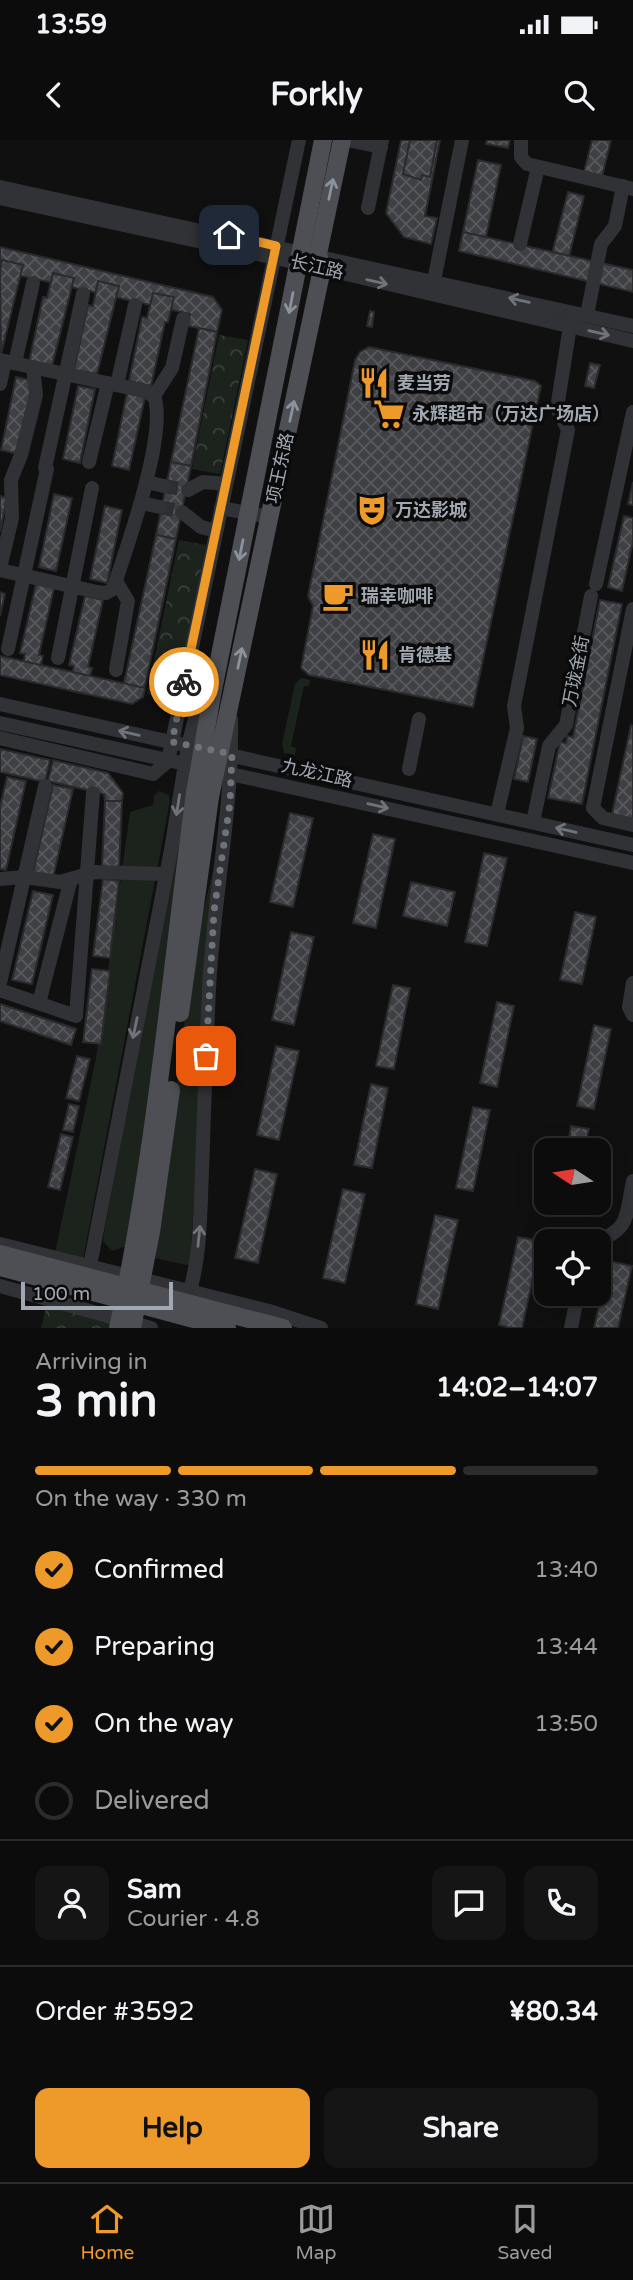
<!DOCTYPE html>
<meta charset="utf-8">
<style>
:root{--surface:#0c0c0d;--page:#151516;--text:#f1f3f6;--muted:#9a9b9d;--line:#2c2c2e;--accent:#ee9a2a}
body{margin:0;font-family:"Varela Round","Noto Sans SC",sans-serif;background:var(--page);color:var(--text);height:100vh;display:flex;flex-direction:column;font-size:26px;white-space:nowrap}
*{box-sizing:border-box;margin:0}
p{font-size:23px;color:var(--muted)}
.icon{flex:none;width:38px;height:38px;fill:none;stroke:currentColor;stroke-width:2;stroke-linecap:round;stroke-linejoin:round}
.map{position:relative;height:1188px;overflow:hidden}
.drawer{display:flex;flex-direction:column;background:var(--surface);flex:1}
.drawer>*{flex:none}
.needle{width:46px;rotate:282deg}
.buttons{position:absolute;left:534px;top:998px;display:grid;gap:14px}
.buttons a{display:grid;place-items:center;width:77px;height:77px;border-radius:14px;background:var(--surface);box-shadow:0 4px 18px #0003,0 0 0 2px var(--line);font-size:35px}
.scale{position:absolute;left:21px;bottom:18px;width:152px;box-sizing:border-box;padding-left:7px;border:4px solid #a1a8b2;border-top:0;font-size:19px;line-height:24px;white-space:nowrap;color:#a1a8b2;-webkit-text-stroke:5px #0b0b0c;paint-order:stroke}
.pin{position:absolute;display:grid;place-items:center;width:60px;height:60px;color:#fff;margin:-30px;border-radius:14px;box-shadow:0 4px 10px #0006}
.courier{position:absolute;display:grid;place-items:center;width:70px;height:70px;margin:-35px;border:5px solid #ee9a2a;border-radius:50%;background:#fff;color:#222;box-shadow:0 2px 9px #0007}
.summary em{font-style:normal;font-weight:700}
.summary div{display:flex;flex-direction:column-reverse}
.summary{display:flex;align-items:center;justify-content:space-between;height:119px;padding:0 35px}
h1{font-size:46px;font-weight:700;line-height:52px}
.bar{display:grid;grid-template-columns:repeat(4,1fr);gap:10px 7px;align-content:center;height:84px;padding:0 35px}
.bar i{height:9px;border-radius:5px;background:var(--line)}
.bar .current{background:var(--accent)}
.bar p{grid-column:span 4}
.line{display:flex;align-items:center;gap:18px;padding:0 35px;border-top:2px solid var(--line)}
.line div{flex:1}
.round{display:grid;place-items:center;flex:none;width:74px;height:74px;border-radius:14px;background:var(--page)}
ol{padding:0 35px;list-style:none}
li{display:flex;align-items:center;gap:21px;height:77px}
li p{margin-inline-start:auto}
li .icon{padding:7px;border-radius:50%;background:var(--accent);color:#111;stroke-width:4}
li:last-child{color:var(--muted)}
li i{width:38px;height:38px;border:4px solid var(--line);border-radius:50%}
.primary-button{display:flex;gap:14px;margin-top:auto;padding:14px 35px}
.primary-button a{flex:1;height:80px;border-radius:14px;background:var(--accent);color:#111;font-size:28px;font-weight:700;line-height:80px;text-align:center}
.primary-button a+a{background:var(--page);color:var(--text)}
.status{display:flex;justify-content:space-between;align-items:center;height:49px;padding:0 35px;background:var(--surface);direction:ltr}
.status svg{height:19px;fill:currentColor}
header{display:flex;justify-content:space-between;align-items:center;height:91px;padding:0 35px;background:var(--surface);font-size:32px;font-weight:700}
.dock{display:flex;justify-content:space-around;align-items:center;height:98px;border-top:2px solid var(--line);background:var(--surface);font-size:19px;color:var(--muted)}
.dock a{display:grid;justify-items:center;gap:4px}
.dock .current{color:var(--accent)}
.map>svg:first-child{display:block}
.grass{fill:#1c231c}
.forest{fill:url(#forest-crowns)}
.building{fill:url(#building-cross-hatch);stroke:#2a2a2d;stroke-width:2}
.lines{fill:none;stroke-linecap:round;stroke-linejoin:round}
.minor-tunnel{stroke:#2d2e31;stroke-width:14;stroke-dasharray:14 7;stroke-linecap:butt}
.minor{stroke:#313236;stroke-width:14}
.major{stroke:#4d4f55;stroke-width:18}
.major-bridge{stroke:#4d4f55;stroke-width:18}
.oneway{stroke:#8c929b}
.oneway2{stroke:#6f737a}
.done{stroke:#6e737a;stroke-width:7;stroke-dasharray:0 12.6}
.route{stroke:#ee9a2a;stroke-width:9}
.labels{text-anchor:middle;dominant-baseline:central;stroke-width:7;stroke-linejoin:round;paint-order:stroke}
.street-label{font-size:18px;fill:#a1a8b2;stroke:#0b0b0c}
.poi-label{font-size:18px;font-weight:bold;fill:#a1a8b2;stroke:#0b0b0c;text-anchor:start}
</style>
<div class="status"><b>13:59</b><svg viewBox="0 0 49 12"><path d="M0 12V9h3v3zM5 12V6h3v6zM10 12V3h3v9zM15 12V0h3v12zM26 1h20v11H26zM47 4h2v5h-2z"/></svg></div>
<header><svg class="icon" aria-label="back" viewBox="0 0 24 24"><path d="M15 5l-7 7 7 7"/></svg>Forkly<svg class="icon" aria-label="search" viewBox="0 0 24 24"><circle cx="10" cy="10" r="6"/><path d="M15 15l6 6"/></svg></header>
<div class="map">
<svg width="633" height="1188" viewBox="0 0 633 1188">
<defs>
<pattern id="forest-crowns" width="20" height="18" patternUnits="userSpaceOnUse" patternTransform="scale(1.75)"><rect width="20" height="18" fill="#1c231c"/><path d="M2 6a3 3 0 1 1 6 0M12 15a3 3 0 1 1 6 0" fill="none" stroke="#3a403b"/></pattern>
<pattern id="building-cross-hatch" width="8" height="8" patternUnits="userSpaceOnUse" patternTransform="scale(1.75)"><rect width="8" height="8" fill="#3f4044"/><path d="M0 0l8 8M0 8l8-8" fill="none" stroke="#58595d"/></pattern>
</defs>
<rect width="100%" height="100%" fill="#101011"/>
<g class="grass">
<path d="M301,538L310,540L309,546H304L291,606L296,608L295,615L284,613L282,604L295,544Z"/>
<path d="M159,651L169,655L170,661L83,1119L55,1113L96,918L130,672L153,665L154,656Z"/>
<path d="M189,658L129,1105L112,1111L103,1101L105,1088C131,945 161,804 182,661Z"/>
<path d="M215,723L190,1124L186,1125L155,1118L193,813Z"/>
</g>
<g class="forest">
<path d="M219,195L248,200L220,334L192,329Z"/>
<path d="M179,400L206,405L174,561L147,554Z"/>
<path d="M47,1164L126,1188H41Z"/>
</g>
<g class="building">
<path d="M401,0H440L425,76L437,78L431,104L404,97L386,73Z"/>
<path d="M410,0H437L430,37L422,35L421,40L403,34Z"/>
<path d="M487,0H510L508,8L486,4Z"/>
<path d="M592,0H611L602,37L584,32Z"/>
<path d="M478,20L501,25L482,116L459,111Z"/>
<path d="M568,52L584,56L565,133L548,129Z"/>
<path d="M463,92L633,130V152L459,111Z"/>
<path d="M0,107L213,157L222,170L217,192L188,186L190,174L0,131Z"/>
<path d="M2,120L23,125L1,214L0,132Z"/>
<path d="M53,133L74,138L52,226L29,222L43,157L47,158Z"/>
<path d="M98,141L119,146L97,234L74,230L88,165L93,166Z"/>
<path d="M153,153L174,157L168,182H165L151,246L129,241L142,177L147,178Z"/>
<path d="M370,171L374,172L372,187L367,186Z"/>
<path d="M199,188L217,192L191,326L171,322Z"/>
<path d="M369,207L535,241L541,246L473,567L309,535L301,528L313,466L308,456L355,220L360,212Z"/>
<path d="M590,223L600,225L594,248L585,246Z"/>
<path d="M16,237L34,241L18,314L1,310Z"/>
<path d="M78,246L95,249L80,323L63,319Z"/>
<path d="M127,253L145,257L129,330L112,326Z"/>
<path d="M171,322L191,326L176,399L156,395Z"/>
<path d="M633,342V365L628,364Z"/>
<path d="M54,354L72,358L56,431L39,427Z"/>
<path d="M0,356L7,358L0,392Z"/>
<path d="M105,366L122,370L107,443L90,439Z"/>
<path d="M624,376L633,378V401L622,451L608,447Z"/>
<path d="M156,395L176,399L143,556L122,552Z"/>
<path d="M36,444L54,448L39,515L43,516L37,543L20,539L25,514L20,513Z"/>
<path d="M0,452L5,454L0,476Z"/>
<path d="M85,456L103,460L88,527L92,528L86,554L68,550L74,526L69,525Z"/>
<path d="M600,460L622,464L582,664L548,658L560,602L566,603L567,596L573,597Z"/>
<path d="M0,516L145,548L143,557L132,564L0,535Z"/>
<path d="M631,585L633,586V679L612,674Z"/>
<path d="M523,596L537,599L528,642L514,639Z"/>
<path d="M0,609L50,620L45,642L0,632Z"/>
<path d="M53,620L108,633L123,653L122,661H105L104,654L48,641Z"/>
<path d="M7,637L26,641L6,730L0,729V667Z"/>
<path d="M53,645L73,649L53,738L33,733Z"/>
<path d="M105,661H122L119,729L102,728Z"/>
<path d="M290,673L313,678L293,767L270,762Z"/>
<path d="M373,694L395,699L376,788L353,783Z"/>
<path d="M484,713L507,718L487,806L465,802Z"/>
<path d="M103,739L119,741L110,818L93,816Z"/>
<path d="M411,742L455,752L447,786L403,776Z"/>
<path d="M33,751L53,755L32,844L12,840Z"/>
<path d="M575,772L596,777L582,844L560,840Z"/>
<path d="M291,792L314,797L294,885L272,880Z"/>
<path d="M92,829L110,831L101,904L83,902Z"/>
<path d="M393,845L410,848L394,929L376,926Z"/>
<path d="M497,862L514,866L497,947L480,943Z"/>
<path d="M0,864L76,889L71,905L0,881Z"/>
<path d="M0,864L76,889L71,905L0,881Z"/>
<path d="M594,885L611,889L594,969L577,966Z"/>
<path d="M276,906L299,911L279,1000L257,995Z"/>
<path d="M77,916L90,919L79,961L66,958Z"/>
<path d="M371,944L388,948L372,1028L354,1025Z"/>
<path d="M69,964L79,966L73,992L63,990Z"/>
<path d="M473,967L490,970L473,1051L456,1048Z"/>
<path d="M571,986L589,989L584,1010H567Z"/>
<path d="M61,994L73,997L60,1050L48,1047Z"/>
<path d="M255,1029L277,1034L258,1123L235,1118Z"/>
<path d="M343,1049L365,1054L345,1143L323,1138Z"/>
<path d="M556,1062H574L572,1070L555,1067Z"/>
<path d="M435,1075L458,1080L438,1169L416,1164Z"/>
<path d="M518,1097L541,1101L522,1188H511L499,1185Z"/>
<path d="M609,1121L632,1126L618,1188H594Z"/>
</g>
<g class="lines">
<g class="minor-tunnel">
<path d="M164,346L188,350"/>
<path d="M160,367L182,372"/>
</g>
<g class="minor">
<path d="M347,0L381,7"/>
<path d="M521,0V17L527,24L633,49"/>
<path d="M0,47L633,186"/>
<path d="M0,58L299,123L633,201"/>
<path d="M368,68L382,0"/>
<path d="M520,104L538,27"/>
<path d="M434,141L462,0"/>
<path d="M587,175L601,104L615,86L623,46"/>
<path d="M0,220L144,251L154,256C168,293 126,410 113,449L106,453L97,452L0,430"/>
<path d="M15,223L33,143"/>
<path d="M0,244L5,221"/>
<path d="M117,245L135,165"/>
<path d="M154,256L172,228L183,179"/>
<path d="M89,322L108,243"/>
<path d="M45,328L83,154"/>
<path d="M146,342L164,346"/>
<path d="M188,350L203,342L226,344"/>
<path d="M141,363L160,367"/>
<path d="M221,368L269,377"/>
<path d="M182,372L201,387L216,391"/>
<path d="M0,428L12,378L11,340L21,315L36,255L33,227"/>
<path d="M116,441L128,461L116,530"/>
<path d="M596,444L633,272"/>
<path d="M633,469L593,668L603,678L633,685"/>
<path d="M8,509L47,329"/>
<path d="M58,518L92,348"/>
<path d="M0,564L633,705"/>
<path d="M0,583L633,723"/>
<path d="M0,598L153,634L168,621L299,0"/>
<path d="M409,629L419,579"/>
<path d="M497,674L517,588L514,566L568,290L557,268L570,186"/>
<path d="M533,682L549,606L566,585L591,456"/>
<path d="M0,739L24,737L60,742L95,732L166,734"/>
<path d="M0,843L45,646"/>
<path d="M633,843L629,867L633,875"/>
<path d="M0,850L76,876L93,653"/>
<path d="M39,863L71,739"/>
<path d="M596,1101C631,1090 626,1073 633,1041"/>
<path d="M0,1104L269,1171L321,1188"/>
<path d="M0,1146L151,1188"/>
<path d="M86,1146L171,710L188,606L197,571L212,555"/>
<path d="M186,1163C201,1122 200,1075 202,1031C204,971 206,910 209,850C213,759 233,671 231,579"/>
<path d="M571,1188L578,1153"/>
</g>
<g class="major">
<path d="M195,653L212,555L323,0"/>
<path d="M210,657L322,129L318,114L342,0"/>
<path d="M0,1114L283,1188"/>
<path d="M0,1127L227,1188"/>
</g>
<g class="major-bridge">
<path d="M180,873L210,657"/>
<path d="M118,1188C156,1011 171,832 195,653"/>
<path d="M132,1188L151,1092L171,950"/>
</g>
</g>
<defs><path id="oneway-shaft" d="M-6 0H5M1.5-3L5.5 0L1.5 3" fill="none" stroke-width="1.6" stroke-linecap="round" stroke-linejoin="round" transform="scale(1.75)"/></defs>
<g class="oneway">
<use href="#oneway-shaft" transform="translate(331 49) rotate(-78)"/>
<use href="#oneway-shaft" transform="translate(291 163) rotate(101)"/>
<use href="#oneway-shaft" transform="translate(292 271) rotate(-78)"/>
<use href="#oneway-shaft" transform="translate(241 410) rotate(101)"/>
<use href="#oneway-shaft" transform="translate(240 518) rotate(-78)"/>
</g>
<g class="oneway2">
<use href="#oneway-shaft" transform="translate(377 142) rotate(13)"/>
<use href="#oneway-shaft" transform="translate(519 160) rotate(-167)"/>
<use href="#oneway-shaft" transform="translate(599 193) rotate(13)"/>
<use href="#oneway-shaft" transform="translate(129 593) rotate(-167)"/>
<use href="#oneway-shaft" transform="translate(178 665) rotate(99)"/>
<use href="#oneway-shaft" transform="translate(378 666) rotate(13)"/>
<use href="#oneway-shaft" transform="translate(566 690) rotate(-167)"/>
<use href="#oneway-shaft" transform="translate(135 888) rotate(102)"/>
<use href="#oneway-shaft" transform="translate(199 1096) rotate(-84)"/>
</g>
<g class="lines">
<path class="done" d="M184,542L172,602L232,614L230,663L214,771L206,916"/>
<path class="route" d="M184,542L276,106L229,95"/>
</g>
<defs>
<symbol id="restaurant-bare" viewBox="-9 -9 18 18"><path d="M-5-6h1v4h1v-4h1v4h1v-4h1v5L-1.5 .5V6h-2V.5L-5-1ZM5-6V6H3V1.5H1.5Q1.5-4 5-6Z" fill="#ee9a2a" stroke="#0b0b0c" stroke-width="2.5" paint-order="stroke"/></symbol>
<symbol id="supermarket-bare" viewBox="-9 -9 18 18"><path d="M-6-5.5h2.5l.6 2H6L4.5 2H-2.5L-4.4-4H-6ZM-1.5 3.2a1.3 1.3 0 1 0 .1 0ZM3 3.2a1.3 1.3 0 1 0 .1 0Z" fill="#ee9a2a" stroke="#0b0b0c" stroke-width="2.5" paint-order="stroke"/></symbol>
<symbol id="theatre-bare" viewBox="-9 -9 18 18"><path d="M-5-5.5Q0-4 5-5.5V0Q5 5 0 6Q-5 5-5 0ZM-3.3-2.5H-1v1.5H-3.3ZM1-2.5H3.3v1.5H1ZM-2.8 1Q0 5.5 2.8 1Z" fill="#ee9a2a" stroke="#0b0b0c" stroke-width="2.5" paint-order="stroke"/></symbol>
<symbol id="cafe-bare" viewBox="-9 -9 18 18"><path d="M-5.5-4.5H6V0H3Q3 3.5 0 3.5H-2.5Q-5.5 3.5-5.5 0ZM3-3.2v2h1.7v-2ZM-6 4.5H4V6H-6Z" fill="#ee9a2a" stroke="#0b0b0c" stroke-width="2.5" paint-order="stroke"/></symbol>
</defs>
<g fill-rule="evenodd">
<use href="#restaurant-bare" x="352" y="221" width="44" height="44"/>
<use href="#supermarket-bare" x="367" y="252" width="44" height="44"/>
<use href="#theatre-bare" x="350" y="348" width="44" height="44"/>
<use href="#cafe-bare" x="316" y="434" width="44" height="44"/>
<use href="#restaurant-bare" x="353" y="493" width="44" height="44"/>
</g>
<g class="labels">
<g class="street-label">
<text transform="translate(317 127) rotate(13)">长江路</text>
<text transform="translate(280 328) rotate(-78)">项王东路</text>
<text transform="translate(576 531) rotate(-79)">万珑金街</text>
<text transform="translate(317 633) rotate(13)">九龙江路</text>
</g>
<g class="poi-label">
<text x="397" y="243">麦当劳</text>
<text x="412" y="274">永辉超市（万达广场店）</text>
<text x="395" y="370">万达影城</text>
<text x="361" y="456">瑞幸咖啡</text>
<text x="398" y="515">肯德基</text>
</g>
</g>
</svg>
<div class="buttons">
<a><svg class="needle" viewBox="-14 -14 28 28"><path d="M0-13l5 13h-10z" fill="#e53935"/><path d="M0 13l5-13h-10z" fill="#9a9b9d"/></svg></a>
<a><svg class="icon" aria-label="locate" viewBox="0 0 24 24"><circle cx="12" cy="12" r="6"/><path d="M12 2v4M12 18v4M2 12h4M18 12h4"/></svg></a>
</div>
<div class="scale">100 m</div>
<div class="pin" style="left:206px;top:916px;background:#ea580c"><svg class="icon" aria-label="bag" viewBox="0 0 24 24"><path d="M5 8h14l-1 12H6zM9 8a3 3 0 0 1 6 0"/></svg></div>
<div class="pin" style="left:229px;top:95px;background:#1f2937"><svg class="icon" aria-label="home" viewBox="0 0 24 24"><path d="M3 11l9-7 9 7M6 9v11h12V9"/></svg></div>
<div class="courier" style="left:184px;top:542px"><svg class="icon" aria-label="bike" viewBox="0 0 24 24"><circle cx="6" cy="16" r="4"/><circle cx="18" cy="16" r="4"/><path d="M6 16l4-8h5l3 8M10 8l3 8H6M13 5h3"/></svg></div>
</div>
<section class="drawer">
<div class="summary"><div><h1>3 min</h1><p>Arriving in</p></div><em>14:02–14:07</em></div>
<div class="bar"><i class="current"></i><i class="current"></i><i class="current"></i><i></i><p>On the way · 330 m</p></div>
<ol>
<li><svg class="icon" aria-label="check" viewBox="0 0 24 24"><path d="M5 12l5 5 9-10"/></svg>Confirmed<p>13:40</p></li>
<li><svg class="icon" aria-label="check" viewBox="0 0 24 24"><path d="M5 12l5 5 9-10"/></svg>Preparing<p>13:44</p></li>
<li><svg class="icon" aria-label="check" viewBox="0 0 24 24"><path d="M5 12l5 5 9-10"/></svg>On the way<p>13:50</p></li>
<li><i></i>Delivered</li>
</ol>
<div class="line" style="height:126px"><a class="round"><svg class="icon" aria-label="person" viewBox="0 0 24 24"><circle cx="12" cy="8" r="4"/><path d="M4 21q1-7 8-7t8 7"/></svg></a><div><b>Sam</b><p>Courier · 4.8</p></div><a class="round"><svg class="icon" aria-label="chat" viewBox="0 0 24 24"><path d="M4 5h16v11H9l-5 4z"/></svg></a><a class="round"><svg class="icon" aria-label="phone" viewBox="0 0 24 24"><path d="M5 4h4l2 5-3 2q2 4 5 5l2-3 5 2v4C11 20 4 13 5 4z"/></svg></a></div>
<div class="line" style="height:91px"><div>Order #3592</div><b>¥80.34</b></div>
<div class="primary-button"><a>Help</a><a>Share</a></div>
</section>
<nav class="dock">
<a class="current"><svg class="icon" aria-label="home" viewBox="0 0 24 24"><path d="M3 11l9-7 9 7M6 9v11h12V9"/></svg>Home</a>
<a><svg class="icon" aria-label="map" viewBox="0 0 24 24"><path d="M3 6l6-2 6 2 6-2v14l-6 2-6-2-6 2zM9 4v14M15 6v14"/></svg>Map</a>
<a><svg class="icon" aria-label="saved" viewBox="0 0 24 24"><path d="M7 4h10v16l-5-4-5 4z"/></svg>Saved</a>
</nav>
